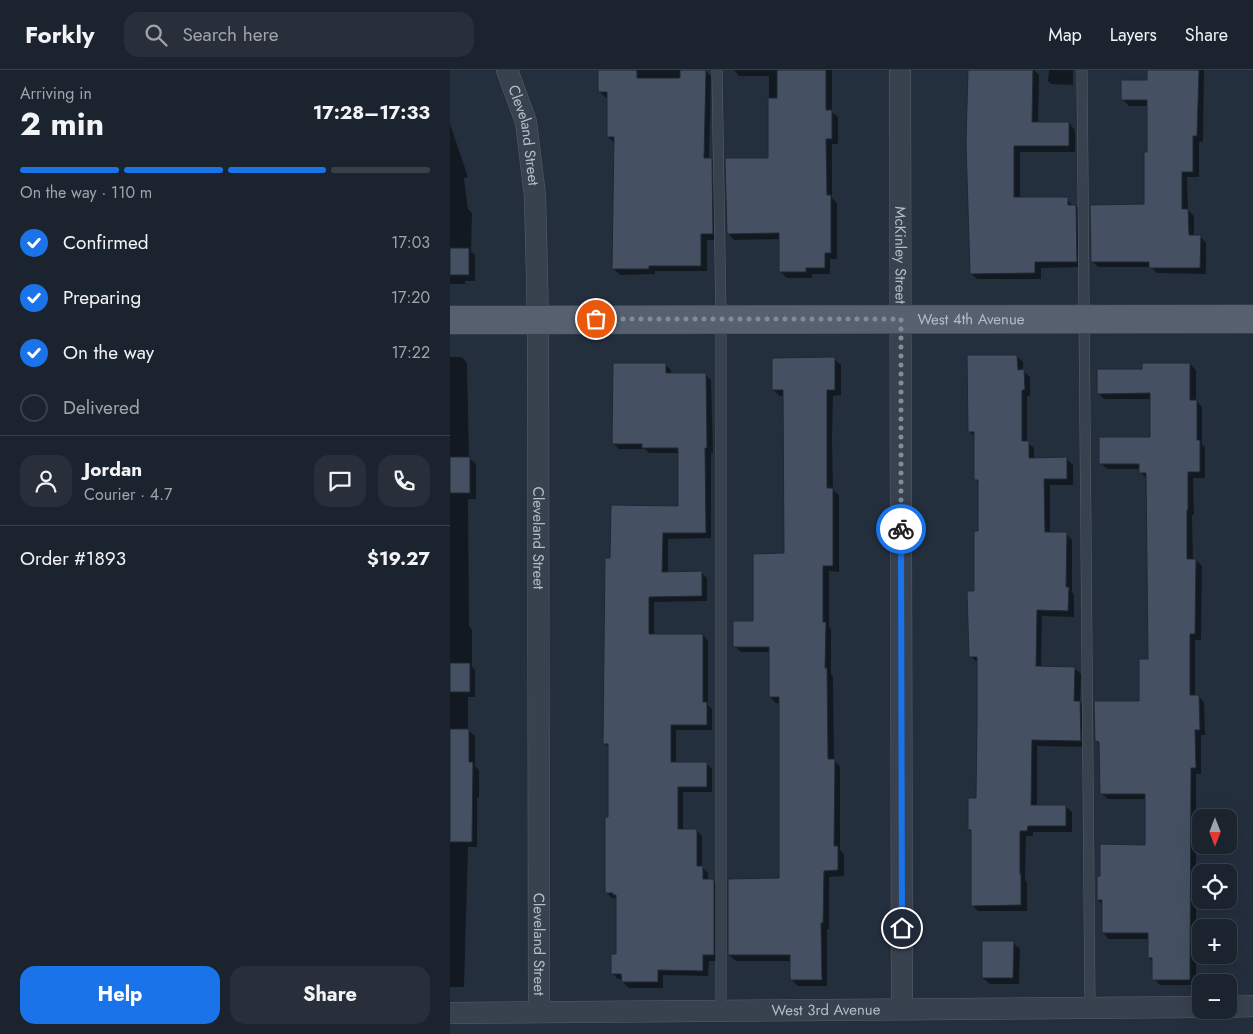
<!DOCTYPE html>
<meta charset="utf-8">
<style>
:root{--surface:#1b232e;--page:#282f3a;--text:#f1f3f6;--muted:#a0a4aa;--line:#39404a;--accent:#1a73e8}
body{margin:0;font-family:Jost,sans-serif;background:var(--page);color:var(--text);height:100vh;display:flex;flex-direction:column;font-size:19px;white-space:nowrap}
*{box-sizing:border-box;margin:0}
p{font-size:16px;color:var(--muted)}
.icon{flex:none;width:28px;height:28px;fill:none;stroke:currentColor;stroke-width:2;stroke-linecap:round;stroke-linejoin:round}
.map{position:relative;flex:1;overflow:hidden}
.panel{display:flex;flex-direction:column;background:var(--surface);width:450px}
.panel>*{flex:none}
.needle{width:32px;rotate:180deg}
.tools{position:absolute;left:742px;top:739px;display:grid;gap:10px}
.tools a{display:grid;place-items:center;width:45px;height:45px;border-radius:10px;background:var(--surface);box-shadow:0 5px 20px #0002,0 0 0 1px var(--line);font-size:25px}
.pin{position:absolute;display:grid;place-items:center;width:42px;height:42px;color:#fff;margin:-21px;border:2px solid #fff;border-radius:50%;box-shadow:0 1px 5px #0007}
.courier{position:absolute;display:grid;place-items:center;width:50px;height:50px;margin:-25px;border:4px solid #1a73e8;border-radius:50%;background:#fff;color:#222;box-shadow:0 1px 6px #0007}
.overview em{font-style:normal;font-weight:700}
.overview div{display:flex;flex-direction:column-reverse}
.overview{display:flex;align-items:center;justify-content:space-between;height:85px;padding:0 20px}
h1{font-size:32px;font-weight:700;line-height:38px}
.bar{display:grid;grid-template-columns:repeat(4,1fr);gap:8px 5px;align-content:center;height:60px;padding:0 20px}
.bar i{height:6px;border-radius:4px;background:var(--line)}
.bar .selected{background:var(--accent)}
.bar p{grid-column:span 4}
.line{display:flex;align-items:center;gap:12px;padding:0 20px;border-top:1px solid var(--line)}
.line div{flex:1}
.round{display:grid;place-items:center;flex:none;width:52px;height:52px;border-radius:15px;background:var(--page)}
ol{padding:0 20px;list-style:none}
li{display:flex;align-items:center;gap:15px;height:55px}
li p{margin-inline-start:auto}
li .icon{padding:5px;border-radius:50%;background:var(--accent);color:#fff;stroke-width:4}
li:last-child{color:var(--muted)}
li i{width:28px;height:28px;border:2px solid var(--line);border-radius:50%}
.button{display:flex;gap:10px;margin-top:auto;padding:10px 20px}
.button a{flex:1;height:58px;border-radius:15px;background:var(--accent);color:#fff;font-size:20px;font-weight:700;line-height:58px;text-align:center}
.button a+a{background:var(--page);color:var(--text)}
header{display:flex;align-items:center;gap:30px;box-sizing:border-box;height:70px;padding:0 25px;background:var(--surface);border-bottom:1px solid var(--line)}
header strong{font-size:24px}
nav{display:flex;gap:28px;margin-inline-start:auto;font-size:18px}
.search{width:350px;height:45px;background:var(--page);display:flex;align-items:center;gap:12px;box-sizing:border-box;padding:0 18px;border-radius:15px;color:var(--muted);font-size:19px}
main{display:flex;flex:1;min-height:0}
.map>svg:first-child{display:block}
.shadow{fill:#0007}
.building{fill:#455162;stroke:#1f2835}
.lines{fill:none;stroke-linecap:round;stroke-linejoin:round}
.service-casing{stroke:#565f6c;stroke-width:11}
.minor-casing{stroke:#565f6c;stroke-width:22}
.primary-casing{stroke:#414a57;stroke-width:29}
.service{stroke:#38414e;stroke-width:10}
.minor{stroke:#38414e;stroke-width:21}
.primary{stroke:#56606e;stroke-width:28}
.done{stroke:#828b98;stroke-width:5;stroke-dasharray:0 9}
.route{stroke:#1a73e8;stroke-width:6}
.labels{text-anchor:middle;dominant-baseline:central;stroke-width:4.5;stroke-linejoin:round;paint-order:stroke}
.street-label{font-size:15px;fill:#b4bcc9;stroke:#1d2633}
</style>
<header>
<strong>Forkly</strong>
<div class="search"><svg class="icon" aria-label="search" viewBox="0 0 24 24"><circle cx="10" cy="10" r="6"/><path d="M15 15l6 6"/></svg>Search here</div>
<nav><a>Map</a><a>Layers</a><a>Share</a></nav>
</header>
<main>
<section class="panel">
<div class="overview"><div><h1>2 min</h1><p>Arriving in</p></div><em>17:28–17:33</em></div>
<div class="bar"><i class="selected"></i><i class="selected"></i><i class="selected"></i><i></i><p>On the way · 110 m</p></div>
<ol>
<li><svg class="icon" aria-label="check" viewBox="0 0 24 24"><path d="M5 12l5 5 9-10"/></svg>Confirmed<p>17:03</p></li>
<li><svg class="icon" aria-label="check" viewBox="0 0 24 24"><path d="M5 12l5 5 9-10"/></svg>Preparing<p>17:20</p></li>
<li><svg class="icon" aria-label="check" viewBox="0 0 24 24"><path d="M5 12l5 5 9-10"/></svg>On the way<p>17:22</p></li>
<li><i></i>Delivered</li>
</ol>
<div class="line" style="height:90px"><a class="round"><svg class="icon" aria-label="person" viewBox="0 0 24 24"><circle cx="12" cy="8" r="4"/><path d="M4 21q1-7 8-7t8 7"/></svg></a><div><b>Jordan</b><p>Courier · 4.7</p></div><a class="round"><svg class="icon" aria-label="chat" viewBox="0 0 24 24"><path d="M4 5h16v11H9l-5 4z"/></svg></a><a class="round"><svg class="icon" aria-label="phone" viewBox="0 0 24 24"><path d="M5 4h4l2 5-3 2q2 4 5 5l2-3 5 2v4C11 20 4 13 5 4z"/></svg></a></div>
<div class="line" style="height:65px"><div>Order #1893</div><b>$19.27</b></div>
<div class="button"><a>Help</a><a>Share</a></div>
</section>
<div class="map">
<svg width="803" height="964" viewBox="0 0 803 964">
<rect width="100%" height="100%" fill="#242f3e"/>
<g class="shadow">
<path d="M149,0H255L261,6L259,90L267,95L268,170H257V201H205V204L170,205L164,199L165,73L158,67V28H156L150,22Z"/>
<path d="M284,0H382V42L388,47V74H382V128L387,133V189H380V204H362V208H337L331,202L330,169L284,170L278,163L319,90V6H289Z"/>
<path d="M519,0H584L589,5L588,53H619L625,60V82H570V129H617L623,136H626L632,142V197L591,198V209H527L521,203Z"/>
<path d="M599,0H623V15L601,14L598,11Z"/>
<path d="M698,0H754L753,71L749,72V107H737L738,140L744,146V166H750L756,173V204L707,203L701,197H648L642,191L696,135L699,83L698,36H679L673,30L698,11Z"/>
<path d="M0,54L18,107L14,108L18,139L22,143L21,182L25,185V211H15V214H0Z"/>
<path d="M567,286L573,292V301L580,307V326H577V372L584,378V389L616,388L623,395V415H600V463L616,464L622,470V522L624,525V547L592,546L591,597L624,598L631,604L630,632L636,638L637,677L587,676V736H615L622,742V762H583V766H576L575,810L577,812V841H528L522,835V763L519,760L527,729L528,593L520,586L529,462V413L526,410V368L519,361Z"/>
<path d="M0,287H12L17,293L19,388L26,394V429H18L19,556L22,560V597L25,600V627H18V660L25,666V696L29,700V728H27V777H18L14,917H0Z"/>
<path d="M384,289L391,295V325L383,326L382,368L383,420L389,425V502L379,501V557L381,559V604L383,606L384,690L390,697V780L394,784V806L379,807V859H377V916H348L342,910V891H286L279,885L330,810V633H326L320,627V582H291L284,576L304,552L336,484L334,326H330L323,320Z"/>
<path d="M215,294L221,300V304H255L261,310L263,383H261V468L218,469V503H252L257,508V531L204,532V565H253L258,571V635L262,639V660H226V693H256L262,699V722H233V760H246L252,766V797L258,803V811H264L269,816V891H259L258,906L213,905V918H179L173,912V909H168L162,903L167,885L168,828H162L156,822L160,748V679L154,673L161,489L230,437V383H199L195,379H169L163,373Z"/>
<path d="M740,294L746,300V330L752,337V375L755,377V408H743L744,445H742L743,490H746L752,496L751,570H745V626H748L754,632L755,665H751V704H746V915H710L704,909V893L699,888V869H659L653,863V835L648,830L696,776V729H658L651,723V676L646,671L690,632L700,590L696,408L690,402V399H657L651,393L701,369V329H654L648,323L694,300Z"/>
<path d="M563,873L570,879L569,914H540L533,908Z"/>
</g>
<g class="building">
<path d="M148,0H187V8H230V0H256L254,88H262L263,164H251V196H199V199H162L164,67H157V22H148Z"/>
<path d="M327,0H376V40H382V69H376L377,125H381V183H375V198H356V202H329V163L277,164L275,88H318V28H327Z"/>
<path d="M518,0H583L582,52H619V76H564V127H618V135H626L627,192H585V203L520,204L516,73Z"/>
<path d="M697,0H749L747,66H743V102H732V139H738L739,165H751L750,198H699V192H641L640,135L694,134V82H697V30H671V10H697Z"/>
<rect x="0" y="178" width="19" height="27"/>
<path d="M517,285H567L568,300L574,299L575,320H572V371H579V388L617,387V409H594L595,462H617L616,517H619L618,541L587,540L586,596L625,597L624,631H630L631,671L582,670L581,735H616V756H578L577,761H570V804H571V835L521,836V760H518V728H526L527,651V587H519L517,521H524V461H528V410H524V362H518Z"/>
<path d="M385,287V320H377V418H383V496H373V552H376L375,598H377L378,689H385L384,776H388V800L374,801L373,853H371L372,910H340V885H278V809L329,808V627H319V577H283V551H303V484L334,483L333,320H322V288Z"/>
<path d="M163,293H216V303H256L257,378H255L256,463H213L212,502L252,501V526L199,527V564H253V632H257V655H221V692H257V717H228V759H247V796H253V809H264V885H253V901L208,900V912H172L171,904H161V884H166V825H163V823H155V747H158V674H153L155,488H160L161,435L228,436V378H192V374H162Z"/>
<path d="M692,293H740V330H747V370H750V402H738V440H737V489H746L745,564H740V625H749L750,660H745L746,698H741L740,910H702V888H698V863H652V830H647V806H650V774L695,775V724H650L649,672L645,671L644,631H689V589H698L696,403H689V394H649V367H700V323L647,324V299H692Z"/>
<rect x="0" y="387" width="20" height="36"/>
<rect x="0" y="593" width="20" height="29"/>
<path d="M0,659H19V692H23L22,772H0Z"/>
<path d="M532,871H564L563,908H532Z"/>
</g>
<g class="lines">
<defs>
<g id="service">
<path d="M267,0L271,249V941"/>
<path d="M632,0L640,938"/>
</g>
<g id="minor">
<path id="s1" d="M57,0L76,52L85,126L88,250L89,942"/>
<path id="s2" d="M450,0L452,939"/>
<path d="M779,937L803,936"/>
<path id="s3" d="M0,943L751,937"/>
</g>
<g id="primary">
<path id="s4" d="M0,250L803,249"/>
</g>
</defs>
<use href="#service" class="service-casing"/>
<use href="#minor" class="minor-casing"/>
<use href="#primary" class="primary-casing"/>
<use href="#service" class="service"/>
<use href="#minor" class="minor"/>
<use href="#primary" class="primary"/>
</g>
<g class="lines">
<path class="done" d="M146,249H451V459"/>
<path class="route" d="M451,459L452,858"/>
</g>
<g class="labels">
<g class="street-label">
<text stroke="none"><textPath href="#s1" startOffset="68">Cleveland Street</textPath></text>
<text stroke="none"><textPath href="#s2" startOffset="185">McKinley Street</textPath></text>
<text stroke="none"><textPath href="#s4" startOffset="521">West 4th Avenue</textPath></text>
<text stroke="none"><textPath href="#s1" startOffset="472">Cleveland Street</textPath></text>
<text stroke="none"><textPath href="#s1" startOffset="878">Cleveland Street</textPath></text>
<text stroke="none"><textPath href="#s3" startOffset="376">West 3rd Avenue</textPath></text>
</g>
</g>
</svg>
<div class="tools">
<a><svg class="needle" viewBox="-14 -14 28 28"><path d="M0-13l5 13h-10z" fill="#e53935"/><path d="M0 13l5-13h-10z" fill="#a0a4aa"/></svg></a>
<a><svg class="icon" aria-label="locate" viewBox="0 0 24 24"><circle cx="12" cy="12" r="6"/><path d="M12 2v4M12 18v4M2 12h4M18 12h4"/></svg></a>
<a>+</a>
<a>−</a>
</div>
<div class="pin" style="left:146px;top:249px;background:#ea580c"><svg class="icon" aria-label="bag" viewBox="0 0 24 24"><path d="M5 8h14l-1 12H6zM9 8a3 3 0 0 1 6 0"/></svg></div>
<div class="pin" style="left:452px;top:858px;background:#1f2937"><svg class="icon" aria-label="home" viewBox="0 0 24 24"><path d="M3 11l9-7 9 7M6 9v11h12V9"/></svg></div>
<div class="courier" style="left:451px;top:459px"><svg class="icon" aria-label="bike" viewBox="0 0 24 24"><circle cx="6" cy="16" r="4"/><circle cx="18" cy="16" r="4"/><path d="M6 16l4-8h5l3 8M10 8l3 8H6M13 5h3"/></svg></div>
</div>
</main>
